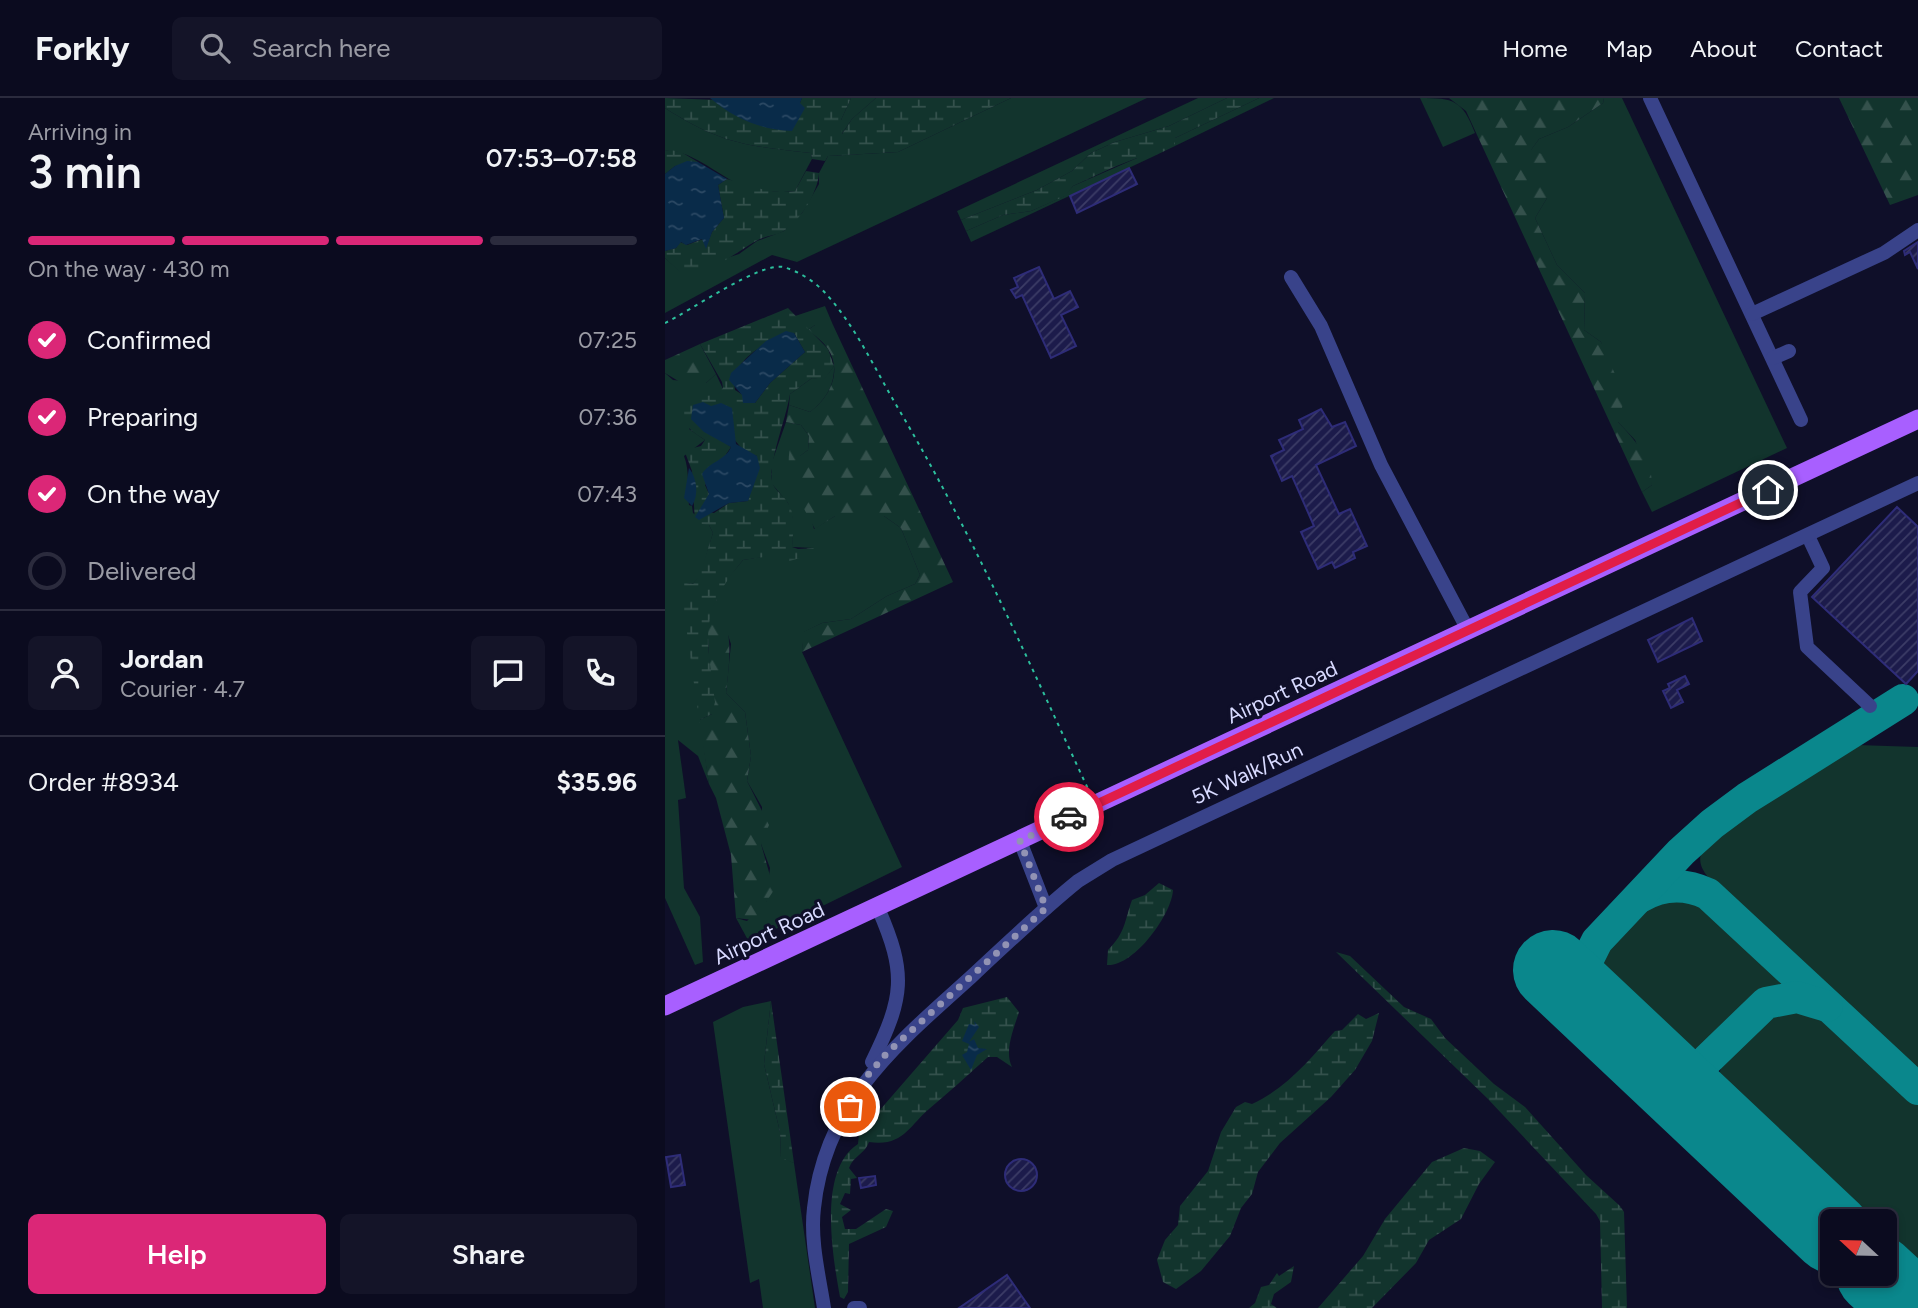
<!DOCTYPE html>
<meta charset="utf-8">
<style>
:root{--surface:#0b0b1f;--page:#141428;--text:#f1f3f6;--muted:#9a9ba4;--line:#2b2b3d;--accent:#db2777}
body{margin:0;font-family:Figtree,sans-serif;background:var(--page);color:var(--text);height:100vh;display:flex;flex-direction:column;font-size:26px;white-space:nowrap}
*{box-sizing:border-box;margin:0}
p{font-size:23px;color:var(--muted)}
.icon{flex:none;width:38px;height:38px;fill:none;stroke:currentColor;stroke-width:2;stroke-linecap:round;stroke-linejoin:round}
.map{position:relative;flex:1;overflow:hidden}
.sheet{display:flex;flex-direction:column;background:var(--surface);width:665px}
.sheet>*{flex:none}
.needle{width:46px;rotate:292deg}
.fabs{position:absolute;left:1155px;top:1111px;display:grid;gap:14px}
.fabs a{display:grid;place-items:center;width:77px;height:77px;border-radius:10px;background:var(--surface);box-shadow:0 4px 10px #0003,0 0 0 2px var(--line);font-size:35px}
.pin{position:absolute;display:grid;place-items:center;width:60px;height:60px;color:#fff;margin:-30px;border:4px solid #fff;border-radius:50%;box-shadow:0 2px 7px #0007}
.courier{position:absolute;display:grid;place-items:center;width:70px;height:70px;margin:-35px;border:5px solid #e11d48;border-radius:50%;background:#fff;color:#222;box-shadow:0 2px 9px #0007}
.head em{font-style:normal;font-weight:600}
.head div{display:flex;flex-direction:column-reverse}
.head{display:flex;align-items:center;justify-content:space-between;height:119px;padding:0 28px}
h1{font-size:46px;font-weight:600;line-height:52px}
.bar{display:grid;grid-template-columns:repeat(4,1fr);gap:10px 7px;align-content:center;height:84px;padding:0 28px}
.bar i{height:9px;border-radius:5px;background:var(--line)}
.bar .on{background:var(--accent)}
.bar p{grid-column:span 4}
.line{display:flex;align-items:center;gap:18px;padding:0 28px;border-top:2px solid var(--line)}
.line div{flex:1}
.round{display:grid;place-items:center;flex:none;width:74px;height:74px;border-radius:10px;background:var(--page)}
ol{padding:0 28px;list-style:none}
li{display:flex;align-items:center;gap:21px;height:77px}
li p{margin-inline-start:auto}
li .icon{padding:7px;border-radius:50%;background:var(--accent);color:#fff;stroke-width:4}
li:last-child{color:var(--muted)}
li i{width:38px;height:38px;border:4px solid var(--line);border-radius:50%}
.button{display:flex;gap:14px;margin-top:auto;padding:14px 28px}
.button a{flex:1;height:80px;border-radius:10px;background:var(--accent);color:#fff;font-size:28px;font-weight:600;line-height:80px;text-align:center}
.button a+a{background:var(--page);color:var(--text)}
header{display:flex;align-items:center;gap:42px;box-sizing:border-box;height:98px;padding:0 35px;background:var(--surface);border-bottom:2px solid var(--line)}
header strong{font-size:33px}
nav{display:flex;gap:38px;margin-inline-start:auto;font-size:24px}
.search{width:490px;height:63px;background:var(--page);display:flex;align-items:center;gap:18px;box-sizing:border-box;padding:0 24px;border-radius:10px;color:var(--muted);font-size:26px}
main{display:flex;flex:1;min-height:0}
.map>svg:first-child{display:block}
.grass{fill:#12342d}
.forest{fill:url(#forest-firs)}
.wetland{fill:url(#wetland-marsh);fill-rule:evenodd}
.water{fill:url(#water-ripples)}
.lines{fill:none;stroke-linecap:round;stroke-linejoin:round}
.taxiway{stroke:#0a878c;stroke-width:32}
.runway{stroke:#0a878c;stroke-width:80}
.building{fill:url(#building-hatch);stroke:#2e2c78;stroke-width:2}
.path{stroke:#2cbf9d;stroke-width:2;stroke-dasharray:3.5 5;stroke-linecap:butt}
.minor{stroke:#39438a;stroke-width:14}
.major{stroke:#a85fff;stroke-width:19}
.done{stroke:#9293b4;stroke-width:7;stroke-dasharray:0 12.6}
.route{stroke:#e11d48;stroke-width:9}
.labels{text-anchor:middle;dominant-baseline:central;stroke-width:6;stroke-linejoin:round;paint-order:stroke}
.street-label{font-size:21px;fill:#d8daff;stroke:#0f0f29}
</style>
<header>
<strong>Forkly</strong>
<div class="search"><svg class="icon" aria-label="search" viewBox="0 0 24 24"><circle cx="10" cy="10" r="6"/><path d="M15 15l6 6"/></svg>Search here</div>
<nav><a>Home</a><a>Map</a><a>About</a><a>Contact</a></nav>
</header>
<main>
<section class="sheet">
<div class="head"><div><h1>3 min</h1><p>Arriving in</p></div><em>07:53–07:58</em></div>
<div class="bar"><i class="on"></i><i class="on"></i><i class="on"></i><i></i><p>On the way · 430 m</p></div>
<ol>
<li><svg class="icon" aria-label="check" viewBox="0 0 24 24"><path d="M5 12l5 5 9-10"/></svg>Confirmed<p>07:25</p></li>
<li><svg class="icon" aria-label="check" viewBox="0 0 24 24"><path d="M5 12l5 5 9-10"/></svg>Preparing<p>07:36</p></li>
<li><svg class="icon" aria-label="check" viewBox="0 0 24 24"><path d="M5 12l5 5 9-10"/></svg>On the way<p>07:43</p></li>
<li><i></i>Delivered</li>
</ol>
<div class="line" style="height:126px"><a class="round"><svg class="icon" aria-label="person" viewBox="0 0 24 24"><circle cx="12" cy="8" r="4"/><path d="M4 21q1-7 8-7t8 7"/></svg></a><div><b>Jordan</b><p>Courier · 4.7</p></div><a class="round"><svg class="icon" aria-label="chat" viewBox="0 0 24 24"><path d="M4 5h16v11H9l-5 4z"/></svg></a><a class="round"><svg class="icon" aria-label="phone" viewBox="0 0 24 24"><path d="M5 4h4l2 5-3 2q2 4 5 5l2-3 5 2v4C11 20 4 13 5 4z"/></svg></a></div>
<div class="line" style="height:91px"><div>Order #8934</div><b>$35.96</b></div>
<div class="button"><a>Help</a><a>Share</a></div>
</section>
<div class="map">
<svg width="1253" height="1210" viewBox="0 0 1253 1210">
<defs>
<pattern id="forest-firs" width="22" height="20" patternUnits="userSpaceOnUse" patternTransform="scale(1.75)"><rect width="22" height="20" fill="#12342d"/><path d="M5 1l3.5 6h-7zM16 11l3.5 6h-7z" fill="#34514c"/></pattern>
<pattern id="wetland-marsh" width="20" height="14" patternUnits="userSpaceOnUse" patternTransform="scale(1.75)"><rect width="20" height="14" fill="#12342d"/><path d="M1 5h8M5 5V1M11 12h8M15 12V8" fill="none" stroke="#34514c"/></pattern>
<pattern id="water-ripples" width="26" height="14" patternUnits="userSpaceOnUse" patternTransform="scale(1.75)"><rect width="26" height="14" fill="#092b49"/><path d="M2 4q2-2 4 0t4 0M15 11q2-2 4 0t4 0" fill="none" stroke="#2c4964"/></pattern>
<pattern id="building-hatch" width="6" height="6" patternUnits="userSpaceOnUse" patternTransform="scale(1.75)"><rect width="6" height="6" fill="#1c1b4b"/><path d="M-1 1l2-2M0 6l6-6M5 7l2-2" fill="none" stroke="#3c3c66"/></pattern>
</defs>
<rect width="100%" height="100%" fill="#0f0f29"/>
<g class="grass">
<path d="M186,0H211L187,21L176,37V22Z"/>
<path d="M346,0H482L132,164L107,157L0,215V160L17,175L74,156L92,143L119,133L137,115L154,86V75L163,58L233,54Z"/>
<path d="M533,0H562L504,28L450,44L426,55L407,73L372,92L296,122L292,113Z"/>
<path d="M594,0H609L510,48V40Z"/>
<path d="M755,0C789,0 797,2 810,35L778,49Z"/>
<path d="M939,0H957L1122,350L987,414L977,394L987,387L970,342L953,324L936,244L919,232L920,195L892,167L870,120L882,100L865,53L874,41L903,29L938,5Z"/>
<path d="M0,10C56,46 82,48 146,55L147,61L130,93C116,95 94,94 80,89C58,81 23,49 0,53Z"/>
<path d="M472,60H485L306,144L301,133L338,117L366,113L399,98L408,88Z"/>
<path d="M160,208L168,227H150L143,232L130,218Z"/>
<path d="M169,268C170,287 160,303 145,314L124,307L125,296L147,280L159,281Z"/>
<path d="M0,275L8,282L41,285L51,276L58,291L24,331L40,342L19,358C25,373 22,391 24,407L27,408L28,415L44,427L48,435L35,478L28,486L16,485L44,686L33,658L13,642L21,700L13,702L19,790L35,819L38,864L30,867L0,800Z"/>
<path d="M121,324L136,327L144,338L143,352L134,359L126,347L149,431L170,418H219L236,430L255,477L250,486L222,498L186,521L157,525L139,534L137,554L237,769L84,844L71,820L82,823L101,804L105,770L96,746L97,709L82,683L86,658L80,614L61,595L66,546L51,501L57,487L78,462L148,450L127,449L128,421L123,405L107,386V364Z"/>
<path d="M1192,647L1253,649V976L1046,782C1038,774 1032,764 1037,753C1045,731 1168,655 1192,647Z"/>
<path d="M998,800H1023L1040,807L1128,888C1085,891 1065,923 1037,951L1010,950L936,879C925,853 974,807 998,800Z"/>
<path d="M106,903L99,966L115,1034L116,1059L129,1065L150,1210H98L94,1181L85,1185L48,924L78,909Z"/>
<path d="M1140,911L1158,919L1253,1007V1162L1230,1154L1220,1144V1124L1197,1123L1059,996L1053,981L1057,966L1098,922L1112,912Z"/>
</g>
<g class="forest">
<path d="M784,0H939L938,5L903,29L874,41L866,52L877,56L888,76L882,100L870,120L892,167L920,195L919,232L936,244L960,299L953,324C970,342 987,361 987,387L977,394L801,13Z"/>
<path d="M1174,0H1253V97L1225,107Z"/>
<path d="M150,227H168L288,484L137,554L138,534L157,525L186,521L222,498L250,486L255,477L236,430L219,418H170L150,431C137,407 117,375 126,347L133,346L135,358L143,352L144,338L136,327L121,324L124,307L145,314C164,300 178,274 163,251C159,244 149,237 143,232Z"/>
<path d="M35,246L51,276L41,285L25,290L0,275V262Z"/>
<path d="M51,501C69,532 65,560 61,595L80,614L86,658L82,683L104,727L96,746L109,792L101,804L109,810L106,817L97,823L71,820L66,757L51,700L44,686L34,622L47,616L42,522Z"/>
</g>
<g class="wetland">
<path d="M0,0L135,5L137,0H186L176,22L177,36L187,21L211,0H346L233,54L163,58L160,63L147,61L146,55C82,48 56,46 0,10Z"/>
<path d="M562,0H594L510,40V48L485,60H472L449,69L408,88L400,98L366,113L338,117L301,133L296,122L372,92L407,73L426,55L450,44L504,28Z"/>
<path d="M5,52L16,54L33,64L10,68L0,76V53Z"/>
<path d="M141,73L154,75C153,94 135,124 117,134C109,138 99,138 91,143C65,158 49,174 17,176L0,160V153L11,150L15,144L22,147L38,141L41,149L47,134L59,120L53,87L62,81C85,87 105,97 130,93Z"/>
<path d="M123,210L163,251L169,268L159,282L147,280L125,296C121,321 104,362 107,383C108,392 119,397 123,405C131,418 128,434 127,449L133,451L149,450L142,458L114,466L106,458L78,462C32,517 42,538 50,604L47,616L34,622L15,484L28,486L34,478L48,435L44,427L30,425L27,373L18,349L24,345L28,350L36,348L40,342C35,338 26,334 23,328C9,302 33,298 52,297L58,290L57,284L35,246ZM129,235L140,254L105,285L90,305L70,292C64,260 105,242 129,235ZM68,340L78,352L92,358L83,403L64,405L49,415L36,413L44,396L40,387L66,349L54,341Z"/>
<path d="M494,785L508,792C507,816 469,869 442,867L443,852C461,834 459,824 467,802L480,797Z"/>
<path d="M671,854L685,858L739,909L766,921L780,940L829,986L860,1009L921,1077L955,1108L959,1114L962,1210H937L935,1123L931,1116L822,1000Z"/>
<path d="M342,899L354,914C349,930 339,953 347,969L332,959H323C303,977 284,994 264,1011C244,1028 238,1049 204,1044C200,1056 188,1058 184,1070L192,1080L186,1081L185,1096L180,1095L175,1106L186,1112L177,1119L180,1131H191L221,1111L228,1113L221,1129L184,1146L183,1194L179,1201L175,1199C168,1160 152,1072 193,1046L194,1036L293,922L298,910Z"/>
<path d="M106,903L129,1065L116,1060L115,1034L99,966Z"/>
<path d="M714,915L707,943L690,972L666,999L615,1045L593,1074L587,1096L576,1110L565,1138L536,1173L511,1191L498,1184L492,1162L500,1142L513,1127L515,1108L543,1073L556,1034L571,1009L580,1004L587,1006C622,990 645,961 670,933L677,932L693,916L701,921Z"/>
<path d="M799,1050L815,1053L830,1064L814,1086L796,1121L764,1142L751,1165L707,1210H653L698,1158L720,1121L767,1064Z"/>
<path d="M629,1168L626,1184L609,1196L606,1206L612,1210H584L590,1205L596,1189L604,1187L612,1175L614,1178Z"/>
</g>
<g class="water">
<path d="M45,0H137L135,5L140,10L127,33C95,32 69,20 45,0Z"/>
<path d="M22,63L33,64L62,81L53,87L59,120L47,134L41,151L37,141L21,147L16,144L11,150L0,153V76L10,68Z"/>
<path d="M121,233L129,235L140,254L105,285L90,305H78L77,297L64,282L66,275L101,243Z"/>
<path d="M38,304L46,308L56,305L67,310L71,346L92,358L95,370L83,403L64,405L34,422L30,419L44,396L37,376C44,364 61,362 66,349L39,334L26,321L28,307Z"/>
<path d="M24,370C32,380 34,397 27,408L19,400Z"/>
<path d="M309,923L314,929L304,944L309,941L313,950L322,951L312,957L306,972L297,957L302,954L304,946L297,943L304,926L310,927Z"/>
</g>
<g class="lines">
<g class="taxiway">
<path d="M975,799C997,786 1020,785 1043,796L1253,991"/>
<path d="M917,900L922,863L932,843L1016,754L1047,726L1082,700L1238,602"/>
<path d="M1013,990L1101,905L1132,899L1162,908"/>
<path d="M1250,1210L1253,1208"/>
</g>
<g class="runway">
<path d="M888,872L1167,1135"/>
<path d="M1211,1176L1248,1210"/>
</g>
</g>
<g class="building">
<path d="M464,70L472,86L412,115L405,98Z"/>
<path d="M1253,144V171L1245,154L1240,157L1239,153Z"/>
<path d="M374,169L389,201L405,193L413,209L396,217L411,248L386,260L357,197L351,200L346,192L353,189L349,180Z"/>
<path d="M656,311L667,329L680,324L691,348L651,367L674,416L685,411L702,448L688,454L690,460L670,470L667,464L653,471L636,434L649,428L627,378L617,383L606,358L619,352L614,342L638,331L634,322Z"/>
<path d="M1232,409L1253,429V573L1241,586L1147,499Z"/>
<path d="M1027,520L1037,543L993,564L983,542Z"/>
<path d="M1020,578L1024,586L1012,592L1018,604L1006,610L998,593L1005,590L1003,586Z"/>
<path d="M15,1057L20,1087L6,1089L1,1059Z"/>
<circle cx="356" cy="1077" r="16"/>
<path d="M210,1078L211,1087L196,1090L194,1080Z"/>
<path d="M342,1177L365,1210H294Z"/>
</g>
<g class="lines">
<path class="path" d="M0,225C25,213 95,164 118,169C134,173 152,185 162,197C190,228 209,269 230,305C304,429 363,562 424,693"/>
<g class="minor">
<path d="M985,0L1136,322"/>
<path d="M626,179L656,228L716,367L803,532"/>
<path d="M1087,216L1219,155L1253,132"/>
<path d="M1108,260L1124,253"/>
<path d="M1143,438L1158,470L1135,494L1142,549L1205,608"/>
<path d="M355,743L381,810"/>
<path d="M207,964C239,899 242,876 213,810"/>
<path d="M159,1210C154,1178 145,1142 149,1110C160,1003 233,945 306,879C341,846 376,813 413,783L447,762L545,716L1253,385"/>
<path d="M189,1210H195"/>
</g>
<path class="major" d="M0,908L1253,321"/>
</g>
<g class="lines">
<path class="done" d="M185,1009L197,984L222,955L381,810L355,743L404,719"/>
<path class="route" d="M404,719L1103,392"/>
</g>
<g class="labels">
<g class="street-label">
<text transform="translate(617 594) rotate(-25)">Airport Road</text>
<text transform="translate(582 675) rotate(-25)">5K Walk/Run</text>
<text transform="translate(104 835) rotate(-25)">Airport Road</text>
</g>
</g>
</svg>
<div class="fabs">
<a><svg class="needle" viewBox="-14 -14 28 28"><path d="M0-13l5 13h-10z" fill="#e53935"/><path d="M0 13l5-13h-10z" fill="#9a9ba4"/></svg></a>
</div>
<div class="pin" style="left:185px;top:1009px;background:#ea580c"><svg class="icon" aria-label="bag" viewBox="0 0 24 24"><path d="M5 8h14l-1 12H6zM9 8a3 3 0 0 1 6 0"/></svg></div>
<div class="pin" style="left:1103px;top:392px;background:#1f2937"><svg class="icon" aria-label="home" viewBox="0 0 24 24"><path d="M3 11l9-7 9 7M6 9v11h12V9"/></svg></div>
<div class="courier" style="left:404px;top:719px"><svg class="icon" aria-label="car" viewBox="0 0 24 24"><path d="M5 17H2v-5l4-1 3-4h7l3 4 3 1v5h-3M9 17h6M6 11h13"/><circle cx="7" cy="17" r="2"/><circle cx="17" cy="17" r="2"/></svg></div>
</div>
</main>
